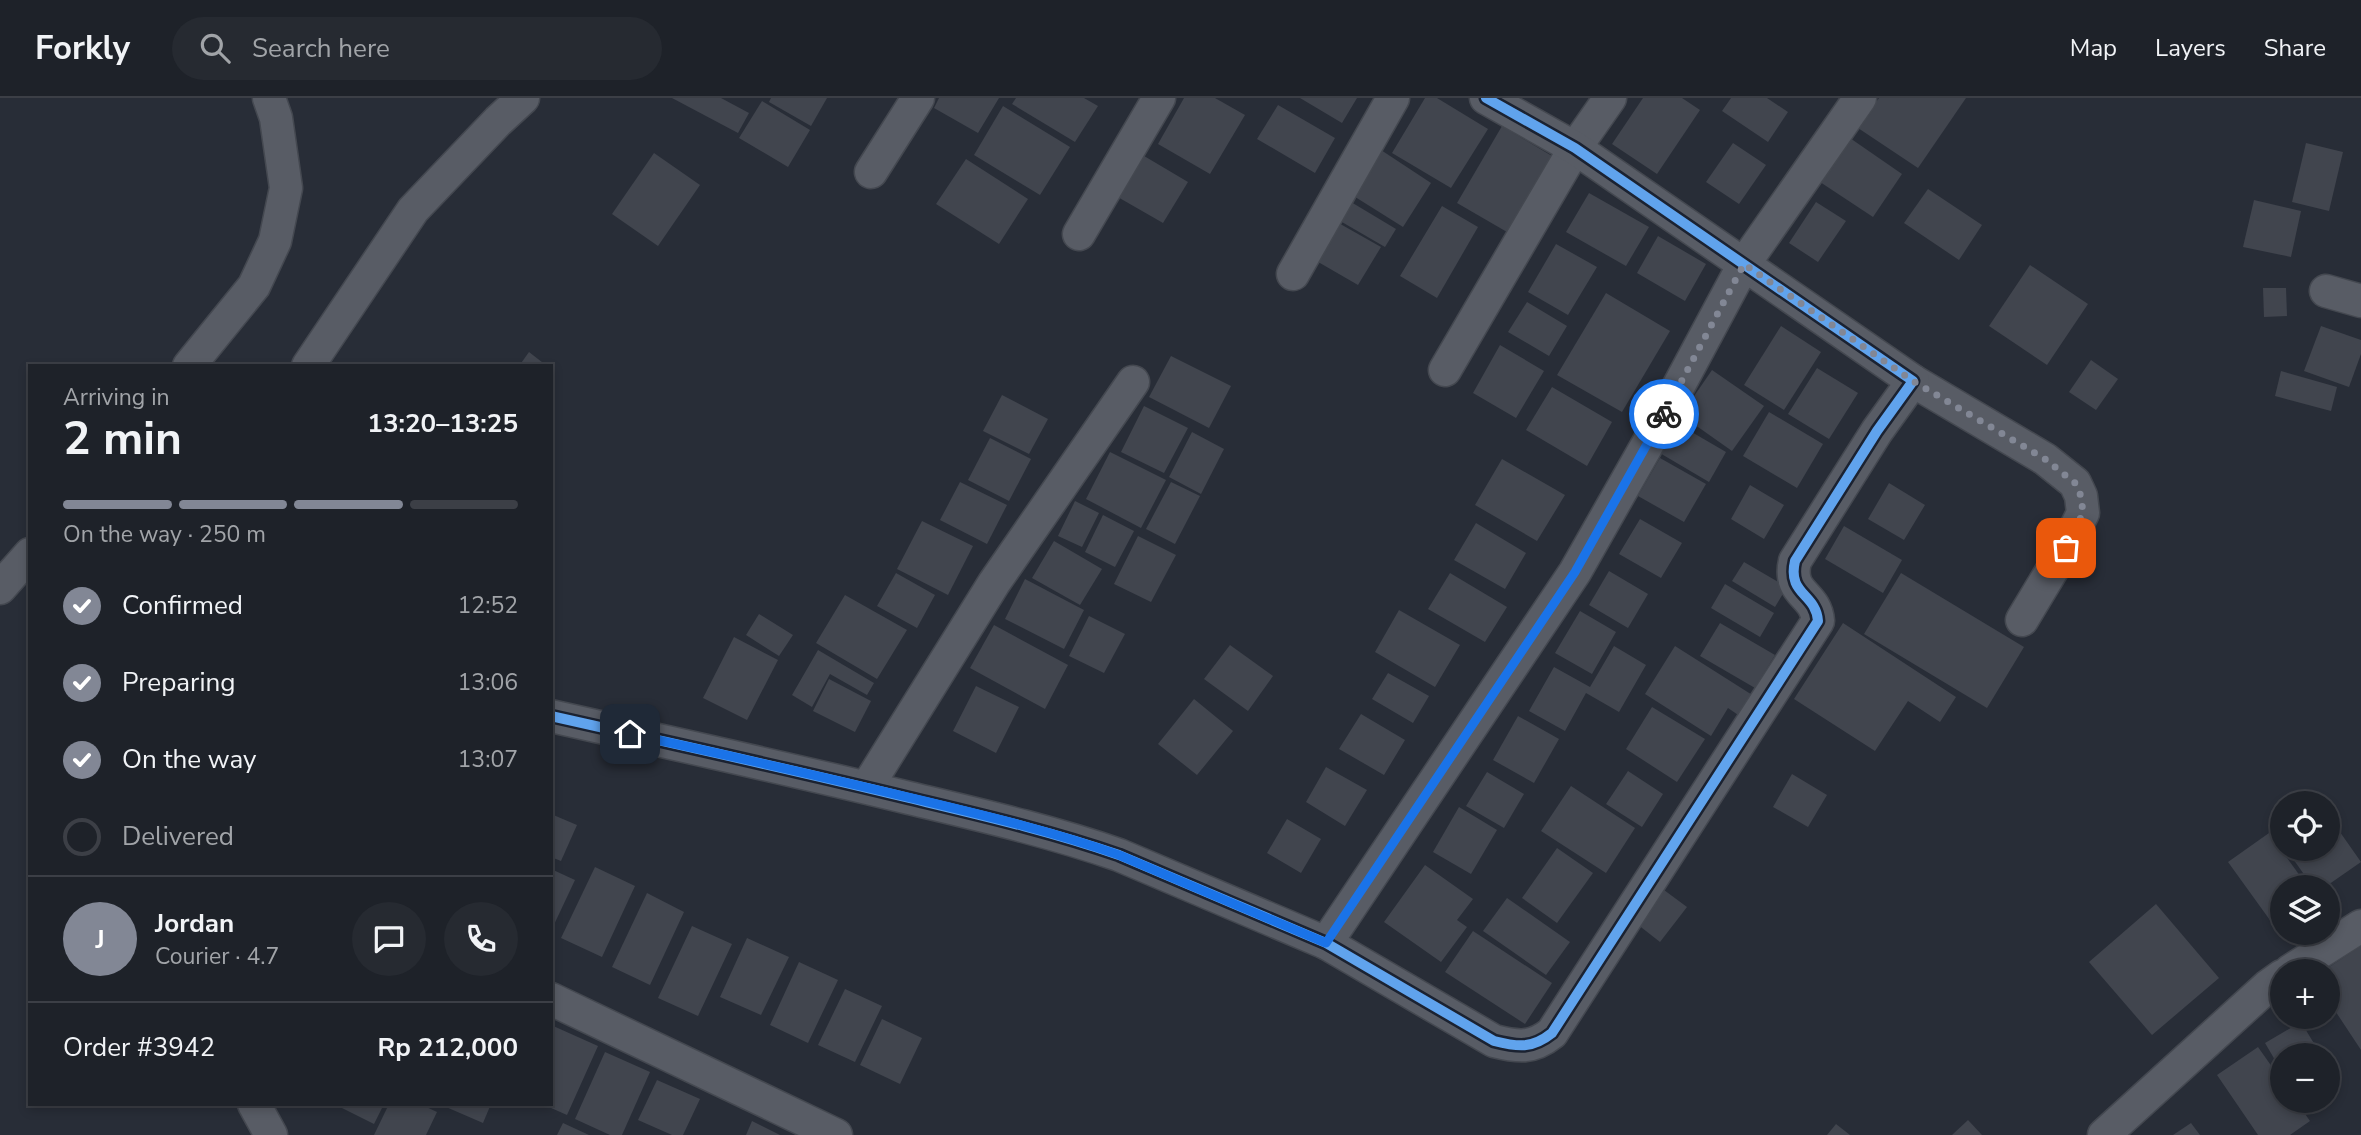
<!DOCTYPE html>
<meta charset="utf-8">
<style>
:root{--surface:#1e2229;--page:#262a31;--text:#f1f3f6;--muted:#a1a4a8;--line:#3c3f46;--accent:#828795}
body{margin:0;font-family:"Nunito Sans",sans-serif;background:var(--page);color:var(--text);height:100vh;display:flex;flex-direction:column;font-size:26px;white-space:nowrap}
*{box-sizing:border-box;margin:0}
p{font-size:23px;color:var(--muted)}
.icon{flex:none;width:38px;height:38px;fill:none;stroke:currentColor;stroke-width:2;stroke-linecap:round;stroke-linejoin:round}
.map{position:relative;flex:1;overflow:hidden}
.drawer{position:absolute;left:28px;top:266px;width:525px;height:742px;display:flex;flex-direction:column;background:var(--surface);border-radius:0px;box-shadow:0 4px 10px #0003,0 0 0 2px var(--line)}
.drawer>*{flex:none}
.fabs{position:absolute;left:2270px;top:693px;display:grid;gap:14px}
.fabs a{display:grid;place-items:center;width:70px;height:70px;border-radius:50%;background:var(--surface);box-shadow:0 4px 10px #0003,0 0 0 2px var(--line);font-size:35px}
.pin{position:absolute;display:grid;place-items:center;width:60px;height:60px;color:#fff;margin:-30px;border-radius:14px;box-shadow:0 4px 10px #0006}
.courier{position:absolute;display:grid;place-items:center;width:70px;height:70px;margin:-35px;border:5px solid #1a73e8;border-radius:50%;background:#fff;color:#222;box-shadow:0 2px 9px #0007}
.headline em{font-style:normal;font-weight:700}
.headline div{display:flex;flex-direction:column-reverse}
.headline{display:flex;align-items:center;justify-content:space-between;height:119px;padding:0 35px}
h1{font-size:46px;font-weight:700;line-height:52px}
.bar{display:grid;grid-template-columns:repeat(4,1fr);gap:10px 7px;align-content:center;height:84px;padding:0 35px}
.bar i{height:9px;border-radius:5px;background:var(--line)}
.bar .active{background:var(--accent)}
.bar p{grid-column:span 4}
.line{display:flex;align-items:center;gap:18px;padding:0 35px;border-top:2px solid var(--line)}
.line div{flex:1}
.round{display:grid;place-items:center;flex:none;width:74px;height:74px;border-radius:37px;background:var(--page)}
ol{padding:0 35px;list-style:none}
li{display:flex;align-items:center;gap:21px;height:77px}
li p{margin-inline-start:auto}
li .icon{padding:7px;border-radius:50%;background:var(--accent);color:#fff;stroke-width:4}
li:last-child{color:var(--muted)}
li i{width:38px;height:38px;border:4px solid var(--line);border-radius:50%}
header{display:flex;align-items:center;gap:42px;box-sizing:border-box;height:98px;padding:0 35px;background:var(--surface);border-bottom:2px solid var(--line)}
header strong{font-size:33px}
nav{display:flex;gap:38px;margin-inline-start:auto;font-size:24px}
.search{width:490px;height:63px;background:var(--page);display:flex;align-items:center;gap:18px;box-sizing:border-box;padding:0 24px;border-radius:38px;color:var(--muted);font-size:26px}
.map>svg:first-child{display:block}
.building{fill:#41454e}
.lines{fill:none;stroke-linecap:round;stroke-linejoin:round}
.minor-casing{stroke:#444850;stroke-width:35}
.minor{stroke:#585c65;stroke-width:32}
.cycleway-casing{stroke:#1b2231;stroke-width:15}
.cycleway{stroke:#60a3ed;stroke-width:10}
.done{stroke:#828795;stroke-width:7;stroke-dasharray:0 12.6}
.route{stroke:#1a73e8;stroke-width:9}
</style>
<header>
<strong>Forkly</strong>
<div class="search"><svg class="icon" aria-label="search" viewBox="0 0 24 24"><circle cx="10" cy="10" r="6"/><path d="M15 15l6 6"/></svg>Search here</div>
<nav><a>Map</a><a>Layers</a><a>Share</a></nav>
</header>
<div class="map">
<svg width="2361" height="1037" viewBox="0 0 2361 1037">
<rect width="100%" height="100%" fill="#282d37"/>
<g class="building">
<path d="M672,0H721L749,15L738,35Z"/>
<path d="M771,0H827L811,28L769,4Z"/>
<path d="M939,0H999L978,35L934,10Z"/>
<path d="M1016,0H1084L1098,8L1075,44L1012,6Z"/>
<path d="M1184,0H1215L1245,17L1210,76L1158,46Z"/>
<path d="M1300,0H1357L1342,25Z"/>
<path d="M1425,0H1437L1488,31L1451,90L1392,55Z"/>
<path d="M1643,0H1682L1700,12L1657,76L1612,46Z"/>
<path d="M1731,0H1767L1788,14L1768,44L1722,13Z"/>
<path d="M1879,0H1966L1918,70L1858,30Z"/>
<path d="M762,3L810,32L788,69L739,40Z"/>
<path d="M1278,7L1335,40L1315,75L1257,41Z"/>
<path d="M1003,8L1070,49L1040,97L974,57Z"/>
<path d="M1502,28L1552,58L1507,134L1457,105Z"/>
<path d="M1847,38L1902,76L1873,119L1817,82Z"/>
<path d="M1733,45L1766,67L1739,106L1706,84Z"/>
<path d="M2306,45L2343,54L2329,113L2292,104Z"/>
<path d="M1134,52L1188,84L1163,125L1109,94Z"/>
<path d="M1381,52L1431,85L1403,129L1352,97Z"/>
<path d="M654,55L700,87L658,148L612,116Z"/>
<path d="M966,61L1028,101L999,146L936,106Z"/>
<path d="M1928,91L1982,127L1959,162L1904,125Z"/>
<path d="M1589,95L1649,129L1626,168L1566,134Z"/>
<path d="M1346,101L1396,131L1385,149L1335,120Z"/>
<path d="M2254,102L2301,113L2291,159L2243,149Z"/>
<path d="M1816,104L1846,123L1818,164L1789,145Z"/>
<path d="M1442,108L1478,129L1437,200L1400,178Z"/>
<path d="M1335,123L1381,149L1358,187L1313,161Z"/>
<path d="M1658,138L1706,166L1685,203L1637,175Z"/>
<path d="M1556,146L1597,169L1568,217L1528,194Z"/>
<path d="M2030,167L2088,206L2047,267L1989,228Z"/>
<path d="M2263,190H2286L2287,218L2264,219Z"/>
<path d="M1606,195L1670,233L1622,314L1557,277Z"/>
<path d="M1527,204L1567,228L1549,258L1508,234Z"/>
<path d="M1781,228L1821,254L1784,312L1744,287Z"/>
<path d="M2321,228L2361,242V256L2349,289L2304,273Z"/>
<path d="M1500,247L1544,273L1516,320L1473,295Z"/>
<path d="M529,254L547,268H519Z"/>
<path d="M1171,258L1231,288L1209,330L1149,299Z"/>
<path d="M2091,262L2118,281L2096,312L2069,294Z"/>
<path d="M1817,270L1858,295L1829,341L1788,316Z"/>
<path d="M1712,272L1764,308L1732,353L1681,317Z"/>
<path d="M2281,273L2337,289L2331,313L2275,298Z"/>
<path d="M1552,289L1612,324L1587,368L1526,332Z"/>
<path d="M1002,297L1048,321L1029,356L983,333Z"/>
<path d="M1144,308L1188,330L1164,375L1121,354Z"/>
<path d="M1769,314L1823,346L1797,390L1743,358Z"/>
<path d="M1671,322L1726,354L1709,384L1653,351Z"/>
<path d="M1192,334L1224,351L1201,396L1169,379Z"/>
<path d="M990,340L1031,361L1009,403L968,382Z"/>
<path d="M1110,354L1166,382L1141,430L1086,401Z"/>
<path d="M1660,360L1706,386L1684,424L1638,398Z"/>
<path d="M1502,361L1565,397L1537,443L1475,407Z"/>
<path d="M960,384L1007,407L987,446L940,422Z"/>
<path d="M1171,384L1200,398L1175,446L1146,431Z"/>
<path d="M1889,385L1925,407L1904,442L1868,421Z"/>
<path d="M1750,387L1784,407L1764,441L1731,421Z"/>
<path d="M1075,403L1099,415L1082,449L1058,438Z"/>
<path d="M1103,417L1134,433L1115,469L1085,454Z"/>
<path d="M1640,421L1682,445L1661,480L1619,456Z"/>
<path d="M922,423L973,448L948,497L897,471Z"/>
<path d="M1476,425L1526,455L1505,491L1454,462Z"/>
<path d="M1844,428L1902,462L1883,495L1825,461Z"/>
<path d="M1138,438L1176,457L1151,504L1114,486Z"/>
<path d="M1054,443L1102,471L1080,507L1032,480Z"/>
<path d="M1744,464L1787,489L1775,509L1732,483Z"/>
<path d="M1609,473L1648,496L1628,530L1589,507Z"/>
<path d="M896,475L935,497L917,530L877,508Z"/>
<path d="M1450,475L1507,509L1485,544L1428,511Z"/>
<path d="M1901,475L2024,549L1987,610L1864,536Z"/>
<path d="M1025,481L1084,512L1064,551L1005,521Z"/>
<path d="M1725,486L1774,515L1760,539L1711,510Z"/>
<path d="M845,497L907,532L877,581L816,545Z"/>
<path d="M1399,512L1460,547L1435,589L1375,554Z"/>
<path d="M1580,513L1616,534L1592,576L1555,555Z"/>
<path d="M759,516L793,537L779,558L746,537Z"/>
<path d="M1089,518L1125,536L1104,575L1069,558Z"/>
<path d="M1720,525L1775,557L1755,590L1700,558Z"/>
<path d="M1843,525L1956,599L1940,624L1908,603L1875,653L1794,601Z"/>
<path d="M994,527L1068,567L1045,611L970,570Z"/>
<path d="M734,539L778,562L747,622L703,600Z"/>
<path d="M1230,547L1273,578L1248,613L1204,581Z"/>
<path d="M1614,548L1646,567L1619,614L1586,595L1565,633L1529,613L1554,569L1590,589Z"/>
<path d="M1675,548L1757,600L1744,621L1728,610L1711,638L1645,596Z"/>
<path d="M818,552L874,585L867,597L830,576L812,609L792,597Z"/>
<path d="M1388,575L1429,598L1413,625L1372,601Z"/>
<path d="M829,581L871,603L855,634L813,613Z"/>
<path d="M976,588L1019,609L996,655L953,633Z"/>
<path d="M1194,601L1233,633L1197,677L1158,646Z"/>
<path d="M1652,609L1705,641L1677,684L1626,651Z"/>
<path d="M1361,616L1405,642L1384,677L1339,651Z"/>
<path d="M1518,618L1559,641L1534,685L1493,662Z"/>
<path d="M1326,669L1367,692L1345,728L1306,704Z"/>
<path d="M1628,673L1663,696L1642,729L1606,706Z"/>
<path d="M1487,674L1524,696L1504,730L1466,708Z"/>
<path d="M1792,676L1827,697L1808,729L1773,709Z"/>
<path d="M1571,688L1635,730L1606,775L1541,733Z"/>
<path d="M1459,709L1497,732L1471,776L1433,754Z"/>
<path d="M551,716L577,727L561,763L551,759Z"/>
<path d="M2328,717L2361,764L2325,789H2313L2286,751H2328Z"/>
<path d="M1287,721L1321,741L1301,775L1267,755Z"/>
<path d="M2269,735L2308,789H2282V818L2272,825L2228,764Z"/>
<path d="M1557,750L1593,775L1557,825L1522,800Z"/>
<path d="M1425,767L1473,801L1457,822L1467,829L1441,864L1384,824Z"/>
<path d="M595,769L635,788L602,859L561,840Z"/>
<path d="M551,771L575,782L551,833Z"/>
<path d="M1664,792L1687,809L1660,844L1637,826Z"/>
<path d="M647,795L684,814L650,887L612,869Z"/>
<path d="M1507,800L1570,844L1546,877L1483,833Z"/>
<path d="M2156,806L2219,880L2152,937L2089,864Z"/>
<path d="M692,828L732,846L698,918L658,900Z"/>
<path d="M1473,833L1552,885L1525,926L1445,874Z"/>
<path d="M747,840L789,859L761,917L720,899Z"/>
<path d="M2361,848V952L2328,902V873H2323Z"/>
<path d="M799,864L838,882L808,945L770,927Z"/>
<path d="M845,891L882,908L855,964L818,947Z"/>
<path d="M882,921L922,940L900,986L860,967Z"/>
<path d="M2301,924L2321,957H2282V974L2265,945Z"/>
<path d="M551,927L598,948L567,1017L542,1006H551Z"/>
<path d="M2258,949L2282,983V1003H2296L2310,1023L2290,1037H2258L2217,977Z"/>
<path d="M605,954L650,974L622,1037H610L575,1021Z"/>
<path d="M657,982L700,1001L683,1037H672L638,1022Z"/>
<path d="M334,1006H384L374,1026Z"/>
<path d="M389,1006H420L437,1014L426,1037H374Z"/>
<path d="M447,1006H491L483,1025L446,1009Z"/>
<path d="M1968,1022L1982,1037H1952Z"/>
<path d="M752,1023L780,1037H746Z"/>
<path d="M563,1025L589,1037H557Z"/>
<path d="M2191,1025L2200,1037H2173Z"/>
<path d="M1836,1026L1850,1037H1827Z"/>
</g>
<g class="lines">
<defs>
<g id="minor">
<path d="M871,74L918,0"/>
<path d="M1079,136L1159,0"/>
<path d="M1293,176L1393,0"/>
<path d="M2326,193L2361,203"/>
<path d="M189,268L254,188L275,143L286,90L276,20L269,0"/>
<path d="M308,268L413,112L498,23L523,0"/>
<path d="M1445,272L1575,50L1610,0"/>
<path d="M1913,283L2045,361L2075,385L2081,398L2083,415L2066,449L2022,522"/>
<path d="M0,490L30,456"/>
<path d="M551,618C670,645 790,671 909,700C980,717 1050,733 1119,757L1326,845L1494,943C1518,949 1532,951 1552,935L1818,523C1816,495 1787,497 1795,463L1877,333L1913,283L1575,50L1486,0"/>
<path d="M867,689L994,485L1133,284"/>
<path d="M1326,845L1575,474L1646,349L1744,166L1860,0"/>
<path d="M2290,873L2361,828"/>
<path d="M551,901L836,1037"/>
<path d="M254,1006L271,1037"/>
<path d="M2104,1037L2268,888L2282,878"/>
</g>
</defs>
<use href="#minor" class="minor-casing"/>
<use href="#minor" class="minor"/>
<defs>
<path id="cycleway" d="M551,618C670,645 790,671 909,700C980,717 1050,733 1119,757L1326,845L1494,943C1518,949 1532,951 1552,935L1818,523C1816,495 1787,497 1795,463L1877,333L1913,283L1575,50L1486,0"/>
</defs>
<use href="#cycleway" class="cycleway-casing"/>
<use href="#cycleway" class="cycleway"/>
</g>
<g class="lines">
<path class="done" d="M1664,316L1744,166L1913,283L2045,361L2075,385L2081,398L2083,415L2066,450"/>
<path class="route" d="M630,636C727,657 823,679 920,702C987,718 1054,734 1119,757L1326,845L1575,474L1664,316"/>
</g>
</svg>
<div class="fabs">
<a><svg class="icon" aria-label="locate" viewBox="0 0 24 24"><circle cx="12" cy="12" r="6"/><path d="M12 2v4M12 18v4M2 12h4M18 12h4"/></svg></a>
<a><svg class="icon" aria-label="layers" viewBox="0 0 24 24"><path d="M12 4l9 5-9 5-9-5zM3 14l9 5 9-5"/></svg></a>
<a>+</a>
<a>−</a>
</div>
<div class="pin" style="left:2066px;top:450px;background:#ea580c"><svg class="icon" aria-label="bag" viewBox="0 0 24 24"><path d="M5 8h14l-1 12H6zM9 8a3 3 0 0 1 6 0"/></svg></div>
<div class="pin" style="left:630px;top:636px;background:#1f2937"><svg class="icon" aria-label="home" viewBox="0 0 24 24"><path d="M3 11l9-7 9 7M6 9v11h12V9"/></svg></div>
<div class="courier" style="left:1664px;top:316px"><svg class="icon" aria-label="bike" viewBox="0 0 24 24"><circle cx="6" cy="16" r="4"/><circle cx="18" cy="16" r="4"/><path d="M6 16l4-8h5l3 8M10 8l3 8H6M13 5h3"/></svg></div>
<section class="drawer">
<div class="headline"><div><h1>2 min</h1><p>Arriving in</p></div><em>13:20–13:25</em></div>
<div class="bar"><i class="active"></i><i class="active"></i><i class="active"></i><i></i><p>On the way · 250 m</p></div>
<ol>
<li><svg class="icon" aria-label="check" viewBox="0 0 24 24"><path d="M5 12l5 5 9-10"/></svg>Confirmed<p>12:52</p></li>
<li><svg class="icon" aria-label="check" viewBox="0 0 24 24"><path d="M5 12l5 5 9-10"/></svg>Preparing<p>13:06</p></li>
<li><svg class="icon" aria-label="check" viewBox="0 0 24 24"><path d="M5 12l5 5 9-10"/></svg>On the way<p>13:07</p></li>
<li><i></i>Delivered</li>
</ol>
<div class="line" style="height:126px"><b class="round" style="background:var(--accent);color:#fff">J</b><div><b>Jordan</b><p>Courier · 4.7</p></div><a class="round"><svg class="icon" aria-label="chat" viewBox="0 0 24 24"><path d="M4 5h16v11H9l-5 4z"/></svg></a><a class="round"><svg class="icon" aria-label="phone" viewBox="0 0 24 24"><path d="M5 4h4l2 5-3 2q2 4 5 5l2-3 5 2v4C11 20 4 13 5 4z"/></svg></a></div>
<div class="line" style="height:91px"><div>Order #3942</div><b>Rp 212,000</b></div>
</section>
</div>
